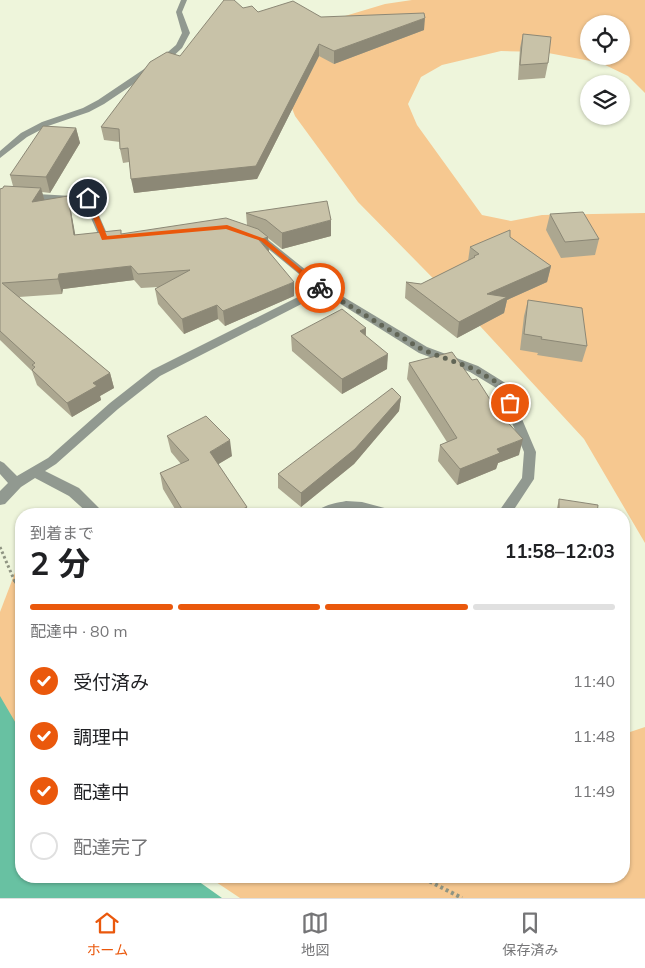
<!DOCTYPE html>
<html lang="ja">
<meta charset="utf-8">
<style>
:root{--surface:#fff;--page:#f6f6f6;--text:#202124;--muted:#757577;--line:#e0e0e0;--accent:#ea580c}
body{margin:0;font-family:Mulish,"Noto Sans JP",sans-serif;background:var(--page);color:var(--text);height:100vh;display:flex;flex-direction:column;font-size:19px;white-space:nowrap}
*{box-sizing:border-box;margin:0}
p{font-size:16px;color:var(--muted)}
.icon{flex:none;width:28px;height:28px;fill:none;stroke:currentColor;stroke-width:2;stroke-linecap:round;stroke-linejoin:round}
.map{position:relative;flex:1;overflow:hidden}
.drawer{position:absolute;left:15px;top:508px;width:615px;height:375px;display:flex;flex-direction:column;background:var(--surface);border-radius:20px;box-shadow:0 1px 4px #0004}
.drawer>*{flex:none}
.fabs{position:absolute;left:580px;top:15px;display:grid;gap:10px}
.fabs a{display:grid;place-items:center;width:50px;height:50px;border-radius:50%;background:var(--surface);box-shadow:0 1px 4px #0004;font-size:25px}
.pin{position:absolute;display:grid;place-items:center;width:42px;height:42px;color:#fff;margin:-21px;border:2px solid #fff;border-radius:50%;box-shadow:0 1px 5px #0007}
.courier{position:absolute;display:grid;place-items:center;width:50px;height:50px;margin:-25px;border:4px solid #ea580c;border-radius:50%;background:#fff;color:#222;box-shadow:0 1px 6px #0007}
.overview em{font-style:normal;font-weight:700}
.overview div{display:flex;flex-direction:column-reverse}
.overview{display:flex;align-items:center;justify-content:space-between;height:85px;padding:0 15px}
h1{font-size:32px;font-weight:700;line-height:38px}
.bar{display:grid;grid-template-columns:repeat(4,1fr);gap:8px 5px;align-content:center;height:60px;padding:0 15px}
.bar i{height:6px;border-radius:4px;background:var(--line)}
.bar .on{background:var(--accent)}
.bar p{grid-column:span 4}
ol{padding:0 15px;list-style:none}
li{display:flex;align-items:center;gap:15px;height:55px}
li p{margin-inline-start:auto}
li .icon{padding:5px;border-radius:50%;background:var(--accent);color:#fff;stroke-width:4}
li:last-child{color:var(--muted)}
li i{width:28px;height:28px;border:2px solid var(--line);border-radius:50%}
.tabs{display:flex;justify-content:space-around;align-items:center;height:70px;border-top:1px solid var(--line);background:var(--surface);font-size:14px;color:var(--muted)}
.tabs a{display:grid;justify-items:center;gap:2px}
.tabs .on{color:var(--accent)}
.map>svg:first-child{display:block}
.green{fill:#f6c890;fill-rule:evenodd}
.water{fill:#68c1a2}
.lines{fill:none;stroke-linecap:round;stroke-linejoin:round}
.path-far1{stroke:#8f9482;stroke-width:3;stroke-dasharray:2.5 2.5;stroke-linecap:butt}
.path{stroke:#8f9482;stroke-width:4;stroke-dasharray:3 3;stroke-linecap:butt}
.street{fill:#919990;fill-rule:evenodd}
.wall{fill:#aca790}
.shaded-wall{fill:#8c8876}
.building{fill:#c8c2a8;stroke:#8c8876}
.route{fill:#ea580c}
.done{stroke:#616556;stroke-width:5;stroke-dasharray:0 9}
</style>
<div class="map">
<svg width="645" height="898" viewBox="0 0 645 898">
<rect width="100%" height="100%" fill="#eef5db"/>
<g class="green">
<path d="M412,0H645V93L628,76L601,63L543,52L501,51L442,65L421,77L408,104L417,125L482,215L511,221L542,215L645,213V543L584,439L480,326L358,202L295,116L279,75L335,19L385,4ZM589,24H621V56H589Z"/>
<path d="M21,557V736L0,719V612Z"/>
<path d="M645,727V898H240L207,876H624V730L630,732Z"/>
</g>
<path class="water" d="M0,696L21,732V876H191L222,898H0Z"/>
<g class="lines">
<path class="path-far1" d="M0,547L15,582"/>
<g class="path">
<path d="M15,580L21,594"/>
<path d="M419,876L462,898"/>
</g>
<g class="street">
<path d="M181,0H187L182,12L190,33L182,48L168,61L104,104L89,112L48,126L27,137L0,158V151L21,133L42,122L83,108L98,100L162,57L176,45L182,33L176,12Z"/>
<path d="M0,192L91,197L108,236L114,235L119,238L114,241H101L84,202L0,198Z"/>
<path d="M254,234L266,238L327,287L427,347L478,366L507,384L536,452L534,479L511,514H497L522,478L524,452L498,389L470,372L419,353L323,293L160,376L118,409L56,464L45,471L79,488L105,514H89L69,496L35,478L21,487L5,504L0,505V491L8,483L0,474V461L4,463L17,476L48,458L110,403L152,370L316,288L260,242L251,239V235Z"/>
<path d="M346,501L362,502L392,510L394,514L346,512L315,514C321,505 336,503 346,501Z"/>
</g>
</g>
<g class="wall">
<path d="M243,8L258,12L321,17L424,30L334,64L319,56L257,179L134,193L129,162L123,163L120,149V142L104,140L101,127L180,56Z"/>
<path d="M523,34L548,63L545,78L518,80L520,48Z"/>
<path d="M76,128L80,143L50,193L42,192L44,200L71,211L75,235L122,234L247,225L246,213L331,236L282,249L268,238L269,252L294,296L225,326L218,319L184,334L158,304L155,289L158,287L141,288L134,280L63,289L62,294L19,297L110,373L114,388L100,396L101,400L72,417L37,385L32,371L0,340V189L13,186L10,175Z"/>
<path d="M550,214L599,239L595,255L561,258L546,230Z"/>
<path d="M510,237L551,266L547,282L507,300L504,313L457,338L405,298L406,282L421,284L468,261L470,247Z"/>
<path d="M528,300L587,346L582,362L537,355L538,353L520,350L524,316Z"/>
<path d="M366,328V336L387,369L342,394L292,351L291,336Z"/>
<path d="M409,363L519,455L498,463L496,469L457,485L438,461L440,445L447,442L407,379Z"/>
<path d="M401,397L399,411L354,464L301,507L278,488V474Z"/>
<path d="M167,436L232,456L218,464L247,507L248,514H178L163,489L160,473L181,464L171,452Z"/>
<path d="M559,499L597,514H556L557,508Z"/>
</g>
<g class="shaded-wall">
<path d="M425,18L424,30L334,64V51Z"/>
<path d="M319,44V56L257,179L134,193L131,179Z"/>
<path d="M76,128L80,143L50,193L46,177Z"/>
<path d="M41,188L45,202H32Z"/>
<path d="M68,196L71,211L78,250L74,235Z"/>
<path d="M331,220V236L282,249V233Z"/>
<path d="M268,237L269,252L259,240Z"/>
<path d="M131,266L134,280L63,289L62,294L58,279L59,274Z"/>
<path d="M551,266L547,282L507,300L504,313L457,338L459,322L487,294Z"/>
<path d="M294,282V296L225,326L223,311Z"/>
<path d="M217,305L218,319L184,334L182,319Z"/>
<path d="M366,328L365,343L360,331Z"/>
<path d="M388,354L387,369L342,394V379Z"/>
<path d="M110,373L114,388L100,396L101,400L72,417L67,403L93,383Z"/>
<path d="M401,397L399,411L354,464L301,507V493Z"/>
<path d="M523,439L519,455L498,463L496,469L457,485L460,469L497,449Z"/>
<path d="M230,440L232,456L212,468L210,452Z"/>
<path d="M247,507L248,514H233Z"/>
</g>
<g class="building">
<path d="M224,0H234L243,8L252,6L258,12L293,1L321,17L424,13L425,18L334,51L319,44L256,166L131,179L128,148L120,149L119,129L101,127L150,62L167,52L180,56Z"/>
<path d="M523,34L551,37L548,63L520,65Z"/>
<path d="M43,126L76,128L46,177L10,175Z"/>
<path d="M4,186L41,188L32,202L68,196L74,235L121,230V234L226,218L258,229L268,237L259,240L294,282L223,311L217,305L182,319L155,289L190,270L138,274L131,266L59,274L58,279L2,283L110,373L93,383L97,386L67,403L32,370L35,367L32,365L35,363L0,331V189L3,188Z"/>
<path d="M327,201L331,220L282,233L266,220L246,213Z"/>
<path d="M583,212L599,239L565,242L550,214Z"/>
<path d="M510,230V237L551,266L487,294L507,297L459,322L406,282L421,284L475,257L474,256L479,254L470,247Z"/>
<path d="M528,300L582,308L587,346L541,339L542,337L524,334Z"/>
<path d="M342,309L366,328L360,331L388,354L342,379L291,336Z"/>
<path d="M452,352L472,380L477,379L498,412L523,439L497,449L500,453L460,469L440,445L457,438L409,363Z"/>
<path d="M392,388L401,397L355,449L301,493L278,474Z"/>
<path d="M206,416L230,440L210,452L247,507L233,514H185L160,473L189,460L167,436Z"/>
<path d="M559,499L598,505L597,514H559Z"/>
</g>
<path class="route" d="M88,197L91,198L107,236L227,225L265,239L324,288L318,289L261,241L226,229L102,240L85,198Z"/>
<g class="lines">
<path class="done" d="M320,288L423,350L474,369L503,386L510,403"/>
</g>
</svg>
<div class="fabs">
<a><svg class="icon" aria-label="locate" viewBox="0 0 24 24"><circle cx="12" cy="12" r="6"/><path d="M12 2v4M12 18v4M2 12h4M18 12h4"/></svg></a>
<a><svg class="icon" aria-label="layers" viewBox="0 0 24 24"><path d="M12 4l9 5-9 5-9-5zM3 14l9 5 9-5"/></svg></a>
</div>
<div class="pin" style="left:510px;top:403px;background:#ea580c"><svg class="icon" aria-label="bag" viewBox="0 0 24 24"><path d="M5 8h14l-1 12H6zM9 8a3 3 0 0 1 6 0"/></svg></div>
<div class="pin" style="left:88px;top:198px;background:#1f2937"><svg class="icon" aria-label="home" viewBox="0 0 24 24"><path d="M3 11l9-7 9 7M6 9v11h12V9"/></svg></div>
<div class="courier" style="left:320px;top:288px"><svg class="icon" aria-label="bike" viewBox="0 0 24 24"><circle cx="6" cy="16" r="4"/><circle cx="18" cy="16" r="4"/><path d="M6 16l4-8h5l3 8M10 8l3 8H6M13 5h3"/></svg></div>
<section class="drawer">
<div class="overview"><div><h1>2 分</h1><p>到着まで</p></div><em>11:58–12:03</em></div>
<div class="bar"><i class="on"></i><i class="on"></i><i class="on"></i><i></i><p>配達中 · 80 m</p></div>
<ol>
<li><svg class="icon" aria-label="check" viewBox="0 0 24 24"><path d="M5 12l5 5 9-10"/></svg>受付済み<p>11:40</p></li>
<li><svg class="icon" aria-label="check" viewBox="0 0 24 24"><path d="M5 12l5 5 9-10"/></svg>調理中<p>11:48</p></li>
<li><svg class="icon" aria-label="check" viewBox="0 0 24 24"><path d="M5 12l5 5 9-10"/></svg>配達中<p>11:49</p></li>
<li><i></i>配達完了</li>
</ol>
</section>
</div>
<nav class="tabs">
<a class="on"><svg class="icon" aria-label="home" viewBox="0 0 24 24"><path d="M3 11l9-7 9 7M6 9v11h12V9"/></svg>ホーム</a>
<a><svg class="icon" aria-label="map" viewBox="0 0 24 24"><path d="M3 6l6-2 6 2 6-2v14l-6 2-6-2-6 2zM9 4v14M15 6v14"/></svg>地図</a>
<a><svg class="icon" aria-label="saved" viewBox="0 0 24 24"><path d="M7 4h10v16l-5-4-5 4z"/></svg>保存済み</a>
</nav>
